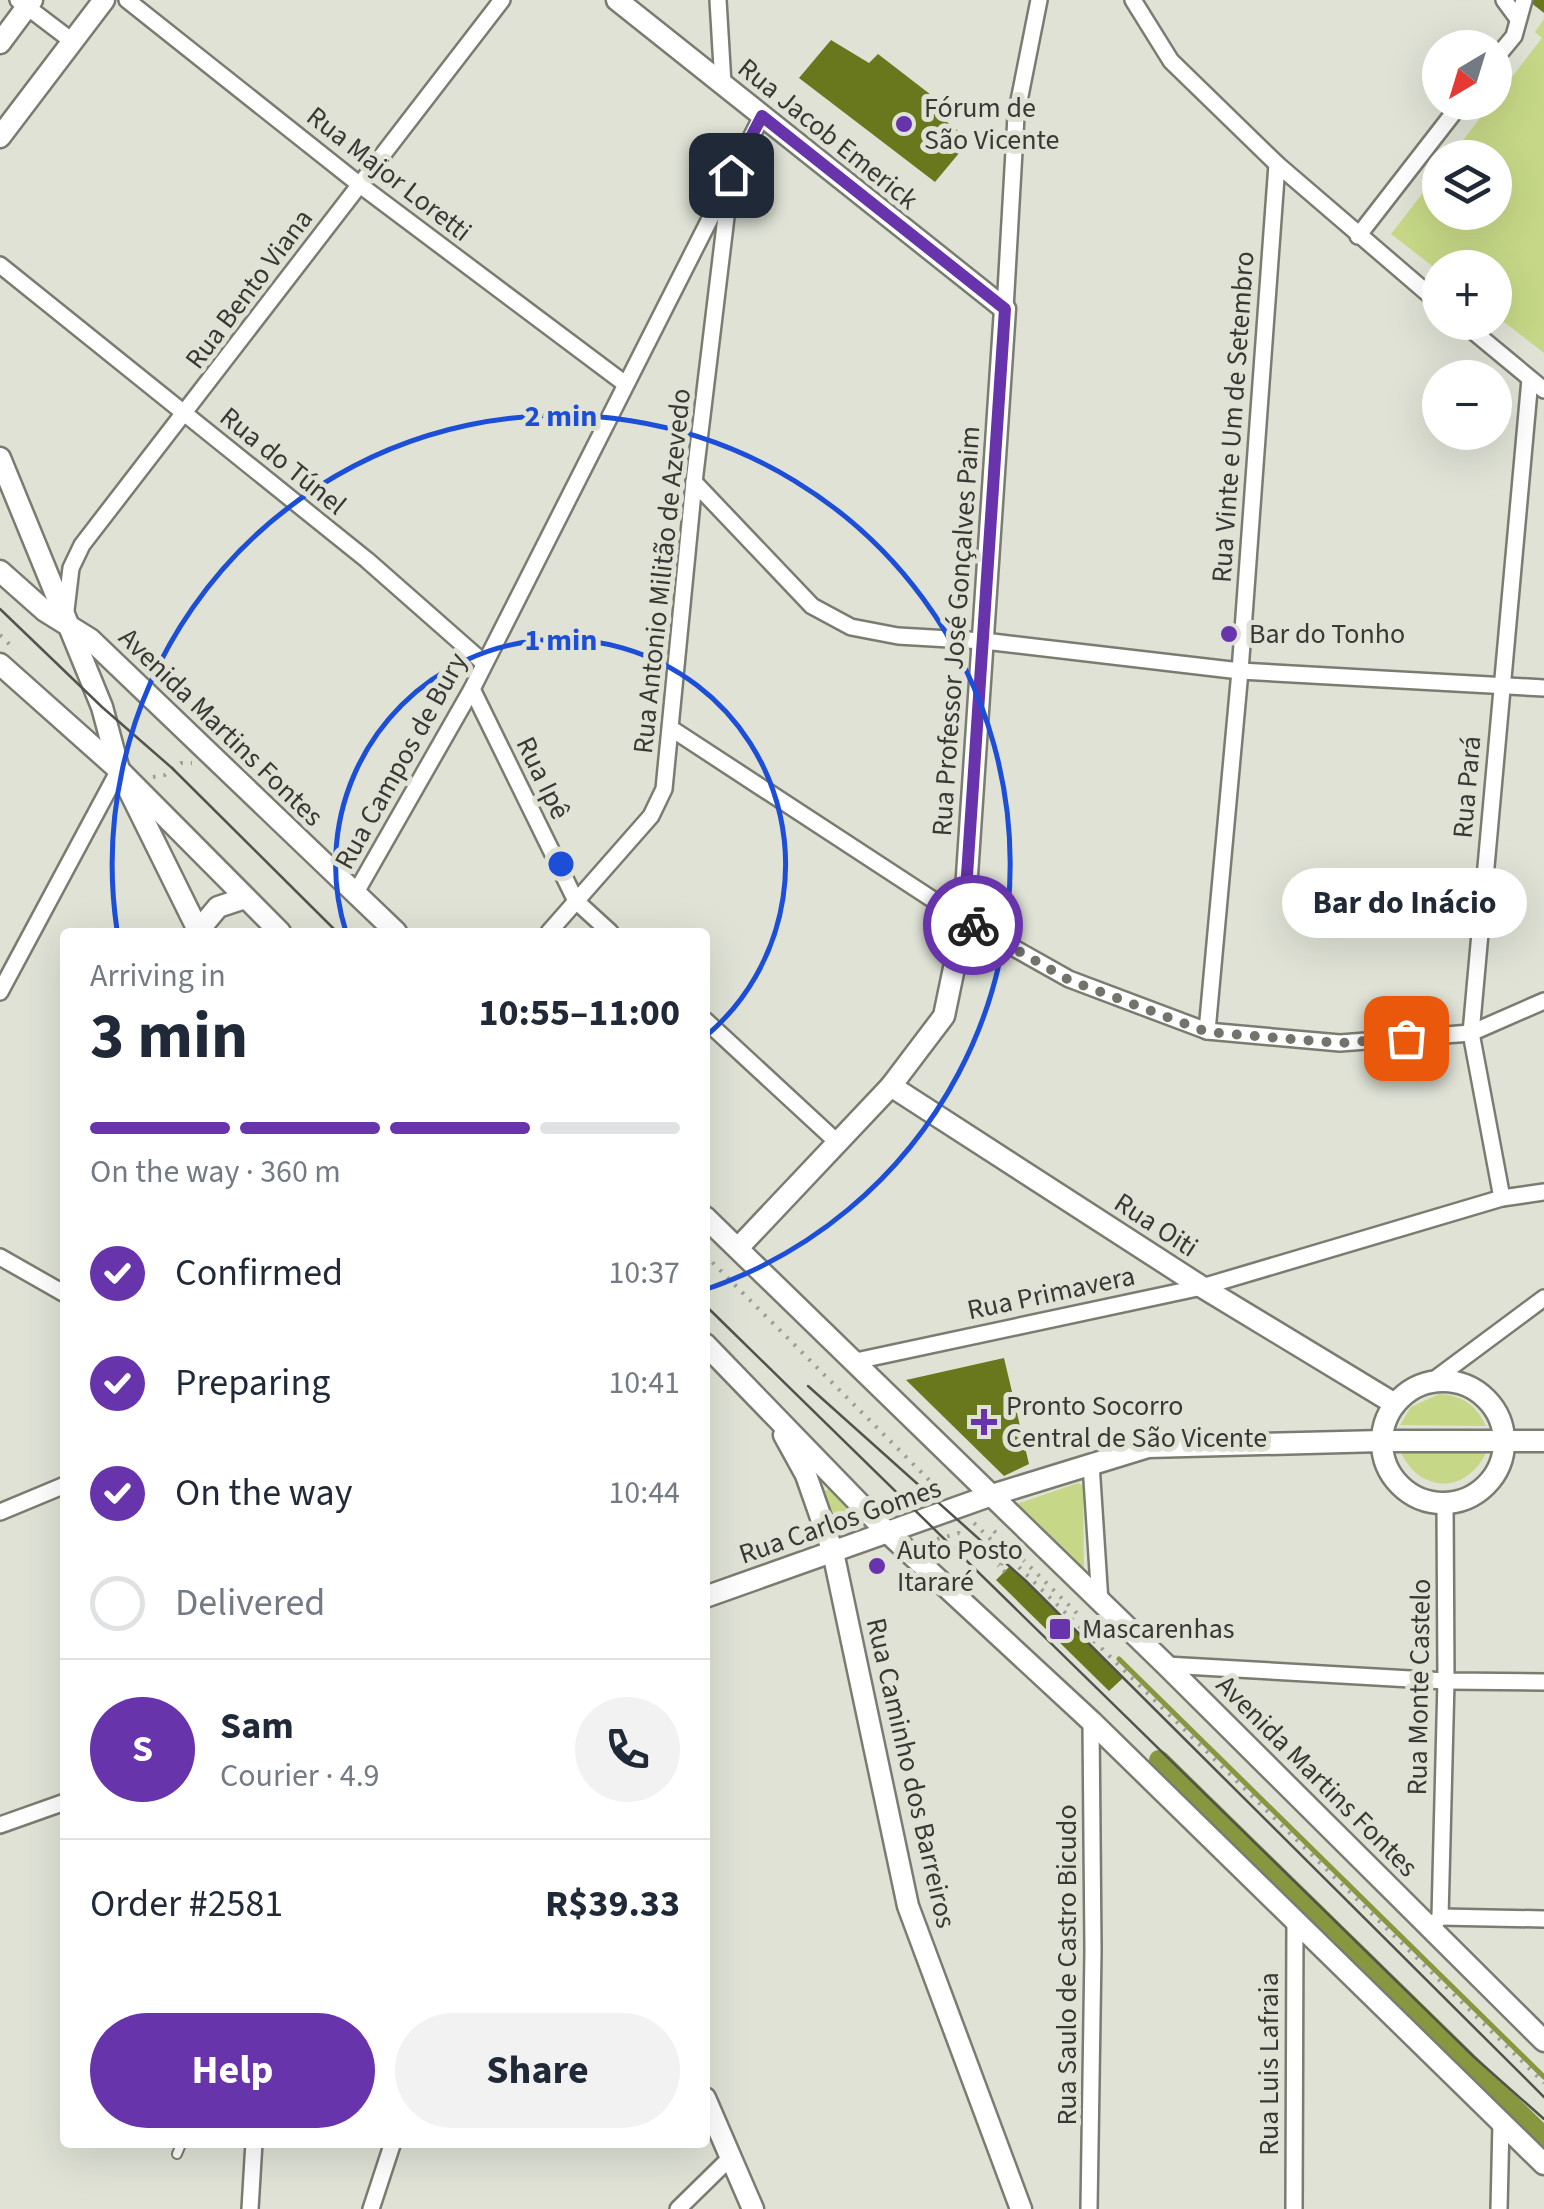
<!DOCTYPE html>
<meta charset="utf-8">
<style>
:root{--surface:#fff;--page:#f2f2f3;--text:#1f2937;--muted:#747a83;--line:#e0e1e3;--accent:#6734ab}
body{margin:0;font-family:"Source Sans 3",sans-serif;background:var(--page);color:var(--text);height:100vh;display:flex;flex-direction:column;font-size:38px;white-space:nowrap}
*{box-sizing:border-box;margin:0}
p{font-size:32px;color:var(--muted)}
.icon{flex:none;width:55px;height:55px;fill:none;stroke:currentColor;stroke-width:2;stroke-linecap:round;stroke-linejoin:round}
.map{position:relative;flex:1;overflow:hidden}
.sheet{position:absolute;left:60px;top:928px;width:650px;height:1220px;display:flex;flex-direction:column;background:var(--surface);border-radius:10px;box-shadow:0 10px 40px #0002}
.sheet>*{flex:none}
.needle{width:65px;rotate:218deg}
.fabs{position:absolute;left:1422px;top:30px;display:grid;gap:20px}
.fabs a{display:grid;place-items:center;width:90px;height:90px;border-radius:50%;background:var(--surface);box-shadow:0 10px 40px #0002;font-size:50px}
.pin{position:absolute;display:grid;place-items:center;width:85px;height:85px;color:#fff;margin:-42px;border-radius:20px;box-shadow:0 5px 15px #0006}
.courier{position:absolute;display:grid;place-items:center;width:100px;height:100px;margin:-50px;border:8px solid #6734ab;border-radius:50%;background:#fff;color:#222;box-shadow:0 2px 12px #0007}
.bubble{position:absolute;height:70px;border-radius:35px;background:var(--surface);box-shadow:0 10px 40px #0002;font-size:32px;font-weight:700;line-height:70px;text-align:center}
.head em{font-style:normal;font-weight:700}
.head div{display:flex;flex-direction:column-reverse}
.head{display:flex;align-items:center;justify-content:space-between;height:170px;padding:0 30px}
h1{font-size:65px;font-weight:700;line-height:75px}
.bar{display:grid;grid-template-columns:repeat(4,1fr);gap:15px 10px;align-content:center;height:120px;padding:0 30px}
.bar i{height:12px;border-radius:8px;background:var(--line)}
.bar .current{background:var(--accent)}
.bar p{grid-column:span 4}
.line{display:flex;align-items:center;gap:25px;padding:0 30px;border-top:2px solid var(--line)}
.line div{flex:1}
.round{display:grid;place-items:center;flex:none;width:105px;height:105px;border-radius:52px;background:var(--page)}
ol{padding:0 30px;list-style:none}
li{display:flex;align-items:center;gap:30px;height:110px}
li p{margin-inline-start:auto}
li .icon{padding:10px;border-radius:50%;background:var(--accent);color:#fff;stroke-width:4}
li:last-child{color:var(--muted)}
li i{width:55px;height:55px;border:5px solid var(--line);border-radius:50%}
.primary-button{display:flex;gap:20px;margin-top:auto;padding:20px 30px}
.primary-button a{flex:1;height:115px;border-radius:60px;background:var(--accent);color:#fff;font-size:40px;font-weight:700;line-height:115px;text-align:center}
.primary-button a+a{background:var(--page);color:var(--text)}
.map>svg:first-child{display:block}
.green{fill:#c6d887}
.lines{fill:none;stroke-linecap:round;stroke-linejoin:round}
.stream{stroke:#879740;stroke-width:5}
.canal{stroke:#879740;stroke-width:20}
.building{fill:#69781d}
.lane-casing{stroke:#797c70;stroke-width:12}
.street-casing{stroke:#797c70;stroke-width:20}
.secondary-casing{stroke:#797c70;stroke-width:25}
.path{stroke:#9c9e94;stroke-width:4;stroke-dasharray:2.5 8;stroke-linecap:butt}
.lane{stroke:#fff;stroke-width:8}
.street{stroke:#fff;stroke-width:15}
.secondary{stroke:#fff;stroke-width:20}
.tram{stroke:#51534d;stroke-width:2.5}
.done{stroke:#72746c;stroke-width:10;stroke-dasharray:0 18}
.route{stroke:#6734ab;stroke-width:12}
.ring{fill:none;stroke:#1d4ed8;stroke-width:5}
.poi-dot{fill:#6734ab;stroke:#dfe2d5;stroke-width:4}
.labels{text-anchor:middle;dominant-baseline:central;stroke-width:10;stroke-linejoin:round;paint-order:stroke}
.poi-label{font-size:28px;fill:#383934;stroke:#dfe2d5;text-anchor:start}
.street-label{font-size:28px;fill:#383934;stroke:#dfe2d5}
.centre{fill:#1d4ed8;stroke:#dfe2d5;stroke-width:5}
.ring-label{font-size:30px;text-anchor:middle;font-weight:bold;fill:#1d4ed8;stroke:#dfe2d5;stroke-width:10;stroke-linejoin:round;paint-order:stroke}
</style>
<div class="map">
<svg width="1544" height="2209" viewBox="0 0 1544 2209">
<rect width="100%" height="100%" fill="#dfe2d5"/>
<g class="green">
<path d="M1544,19V353L1495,315V268H1440V272L1391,234L1440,171V212H1495V158L1450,157L1542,38L1535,32Z"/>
<path d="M1439,1394C1462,1395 1476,1405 1486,1426L1400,1425L1411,1407Z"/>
<path d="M1399,1448L1486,1453C1464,1497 1416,1492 1399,1448Z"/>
<path d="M1078,1483L1083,1486L1084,1575L1011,1506Z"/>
<path d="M828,1489L861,1522L836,1532L822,1494Z"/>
</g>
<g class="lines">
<path class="stream" d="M1119,1659L1544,2077"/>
<path class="canal" d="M1159,1760L1544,2137"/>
</g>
<g class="building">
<path d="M1531,0H1544V13L1530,2Z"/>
<path d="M831,40L869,63L878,54L935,98L929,108L970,140L935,182L799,78Z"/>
<path d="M1004,1358L1029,1464L1004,1476L906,1380Z"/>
<path d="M1010,1566L1123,1678L1109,1691L996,1580Z"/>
</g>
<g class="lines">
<defs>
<path id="lane" d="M177,2154L182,2142"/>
<g id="street">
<path d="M18,0L72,41"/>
<path d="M127,0L360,185L624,383"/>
<path d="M718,0L723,84"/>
<path d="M1133,0L1171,61L1277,164L1440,304"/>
<path d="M1504,0L1518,19"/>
<path d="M1495,59L1514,36L1524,0"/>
<path d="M1358,236L1462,102"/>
<path d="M0,265L367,560L484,663"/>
<path d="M1005,309L1016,116L1039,0"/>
<path d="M1462,322L1544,390"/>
<path d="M694,482L812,606L851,627L898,636L984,641L1240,671L1544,688"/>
<path d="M66,610L71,568L82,545L502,0"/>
<path d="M472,689L576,901L610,932"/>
<path d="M672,729L964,920L1069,979L1207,1031L1340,1043L1471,1033L1544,1001"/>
<path d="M355,894L472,689L762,116"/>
<path d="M549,932L651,816L664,789L694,482L730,184"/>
<path d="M0,992L119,770"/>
<path d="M705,1020L837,1142"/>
<path d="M1207,1031L1240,671L1277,164"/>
<path d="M1502,1198L1471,1033L1530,379"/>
<path d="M0,1257L65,1294"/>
<path d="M856,1361L1202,1287L1502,1198L1544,1192"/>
<path d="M1431,1382L1544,1298"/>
<path d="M1091,1464L1100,1602"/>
<path d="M0,1512L65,1485"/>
<path d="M1166,1665L1446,1681L1544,1682"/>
<path d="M0,1825L65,1802"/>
<path d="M1440,1917L1544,1919"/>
<path d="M1431,1928L1440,1917L1446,1681L1445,1503"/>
<path d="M250,2209L254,2142"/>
<path d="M371,2209L393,2142"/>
<path d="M678,2209L732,2156"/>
<path d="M1089,2209L1093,1951L1091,1721"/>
<path d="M1294,2209L1295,1919"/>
<path d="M1499,2209L1501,2123"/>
</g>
<g id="secondary">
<path d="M617,0L1005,309L964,920L944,1016L891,1086L738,1248"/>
<path d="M0,43L32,0"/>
<path d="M0,137L104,0"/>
<path d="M0,458L102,707L119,770L199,932"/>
<path d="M0,571L45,611L90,639L396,932"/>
<path d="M0,664L119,770L280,932"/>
<path d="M198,931L218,907L245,898"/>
<path d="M891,1086L1202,1287L1395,1404"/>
<path d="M705,1217L1166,1665L1544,2041"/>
<path d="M705,1344L888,1533L1091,1721L1544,2164"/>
<circle cx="1443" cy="1442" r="61"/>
<path d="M784,1435L806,1475L833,1552L908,1906L1021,2209"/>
<path d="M705,1597L992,1495L1148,1447L1382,1441H1544"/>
<path d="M705,2098L753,2209"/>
</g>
</defs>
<use href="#lane" class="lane-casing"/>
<use href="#street" class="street-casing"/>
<use href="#secondary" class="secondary-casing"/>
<g class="path">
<path d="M0,635L14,649"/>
<path d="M153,777L165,775L181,763H192"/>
<path d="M705,1255L942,1493"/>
<path d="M974,1523L1544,2083"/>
<path d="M994,1531L1014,1551"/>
<path d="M927,1542L959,1533L999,1566"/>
<path d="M1005,1572L999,1566L1014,1551L1099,1635"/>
</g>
<use href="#lane" class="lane"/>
<use href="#street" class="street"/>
<use href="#secondary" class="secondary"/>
<g class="tram">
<path d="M0,609L102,707L172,768L337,932"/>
<path d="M705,1305L1474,2057L1544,2119"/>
<path d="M808,1386L1026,1581L1544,2097"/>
</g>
</g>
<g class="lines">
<path class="done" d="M973,925L1069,980L1207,1032L1340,1043L1406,1038"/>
<path class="route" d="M731,175L762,116L1005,309L964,920L973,925"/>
</g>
<g class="ring">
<path d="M346 932A225 225 0 1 1 706 1036"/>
<path d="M117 930A449 449 0 1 1 707 1289"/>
</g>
<g class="poi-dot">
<circle cx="904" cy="124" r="10"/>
<circle cx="1229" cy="634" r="10"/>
<path d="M979 1407h10v10h10v10h-10v10h-10v-10h-10v-10h10z"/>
<circle cx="877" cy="1566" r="10"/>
<rect x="1048" y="1617" width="24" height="24" rx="5"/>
</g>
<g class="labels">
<g class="poi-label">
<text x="924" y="108">Fórum de<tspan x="924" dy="32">São Vicente</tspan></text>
<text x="1249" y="634">Bar do Tonho</text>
<text x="1006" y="1406">Pronto Socorro<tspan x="1006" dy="32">Central de São Vicente</tspan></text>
<text x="897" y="1550">Auto Posto<tspan x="897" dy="32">Itararé</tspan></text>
<text x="1082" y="1629">Mascarenhas</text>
</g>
<g class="street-label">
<text transform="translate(828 134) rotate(39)">Rua Jacob Emerick</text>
<text transform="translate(389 174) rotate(38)">Rua Major Loretti</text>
<text transform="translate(249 289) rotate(-53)">Rua Bento Viana</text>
<text transform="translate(1233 417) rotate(-86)">Rua Vinte e Um de Setembro</text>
<text transform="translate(283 461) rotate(39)">Rua do Túnel</text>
<text transform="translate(662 571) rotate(-84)">Rua Antonio Militão de Azevedo</text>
<text transform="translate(956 631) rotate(-86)">Rua Professor José Gonçalves Paim</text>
<text transform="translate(221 727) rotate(44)">Avenida Martins Fontes</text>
<text transform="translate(401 761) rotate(-61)">Rua Campos de Bury</text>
<text transform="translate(543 778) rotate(64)">Rua Ipê</text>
<text transform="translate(1467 787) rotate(-85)">Rua Pará</text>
<text transform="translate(1156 1225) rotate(33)">Rua Oiti</text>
<text transform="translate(1051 1293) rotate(-12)">Rua Primavera</text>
<text transform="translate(840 1521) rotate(-19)">Rua Carlos Gomes</text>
<text transform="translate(1419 1687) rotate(-89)">Rua Monte Castelo</text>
<text transform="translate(911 1773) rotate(77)">Rua Caminho dos Barreiros</text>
<text transform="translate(1317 1776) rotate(45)">Avenida Martins Fontes</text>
<text transform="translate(1067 1965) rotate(-90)">Rua Saulo de Castro Bicudo</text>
<text transform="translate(1269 2064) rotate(-90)">Rua Luis Lafraia</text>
</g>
</g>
<circle cx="561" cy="864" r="15" class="centre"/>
<g class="ring-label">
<text x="561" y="426">2 min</text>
<text x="561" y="650">1 min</text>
</g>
</svg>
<div class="fabs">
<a><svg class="needle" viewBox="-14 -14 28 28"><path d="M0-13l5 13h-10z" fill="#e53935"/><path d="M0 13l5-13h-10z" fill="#747a83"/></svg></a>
<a><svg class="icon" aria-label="layers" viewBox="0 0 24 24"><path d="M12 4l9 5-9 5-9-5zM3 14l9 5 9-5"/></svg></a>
<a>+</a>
<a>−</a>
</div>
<div class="pin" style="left:1406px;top:1038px;background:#ea580c"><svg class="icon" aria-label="bag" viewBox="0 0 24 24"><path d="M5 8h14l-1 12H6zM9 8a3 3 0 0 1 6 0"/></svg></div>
<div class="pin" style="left:731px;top:175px;background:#1f2937"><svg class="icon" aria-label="home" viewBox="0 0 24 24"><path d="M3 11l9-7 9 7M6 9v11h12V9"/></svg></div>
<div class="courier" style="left:973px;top:925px"><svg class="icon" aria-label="bike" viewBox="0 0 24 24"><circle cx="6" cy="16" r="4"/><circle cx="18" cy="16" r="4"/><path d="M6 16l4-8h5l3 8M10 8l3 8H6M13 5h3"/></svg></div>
<div class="bubble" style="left:1282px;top:868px;width:245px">Bar do Inácio</div>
<section class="sheet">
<div class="head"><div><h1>3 min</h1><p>Arriving in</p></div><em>10:55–11:00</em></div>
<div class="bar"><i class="current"></i><i class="current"></i><i class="current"></i><i></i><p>On the way · 360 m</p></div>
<ol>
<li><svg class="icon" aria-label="check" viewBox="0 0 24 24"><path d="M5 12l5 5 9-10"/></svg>Confirmed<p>10:37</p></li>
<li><svg class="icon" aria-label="check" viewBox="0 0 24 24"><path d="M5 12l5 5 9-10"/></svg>Preparing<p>10:41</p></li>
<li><svg class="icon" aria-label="check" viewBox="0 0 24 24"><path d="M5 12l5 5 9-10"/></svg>On the way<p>10:44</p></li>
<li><i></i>Delivered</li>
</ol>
<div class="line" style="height:180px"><b class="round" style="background:var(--accent);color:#fff">S</b><div><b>Sam</b><p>Courier · 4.9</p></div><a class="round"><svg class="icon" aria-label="phone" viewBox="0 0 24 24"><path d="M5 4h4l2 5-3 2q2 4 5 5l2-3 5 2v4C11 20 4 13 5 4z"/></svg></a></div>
<div class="line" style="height:130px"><div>Order #2581</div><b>R$39.33</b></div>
<div class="primary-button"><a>Help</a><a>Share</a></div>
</section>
</div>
